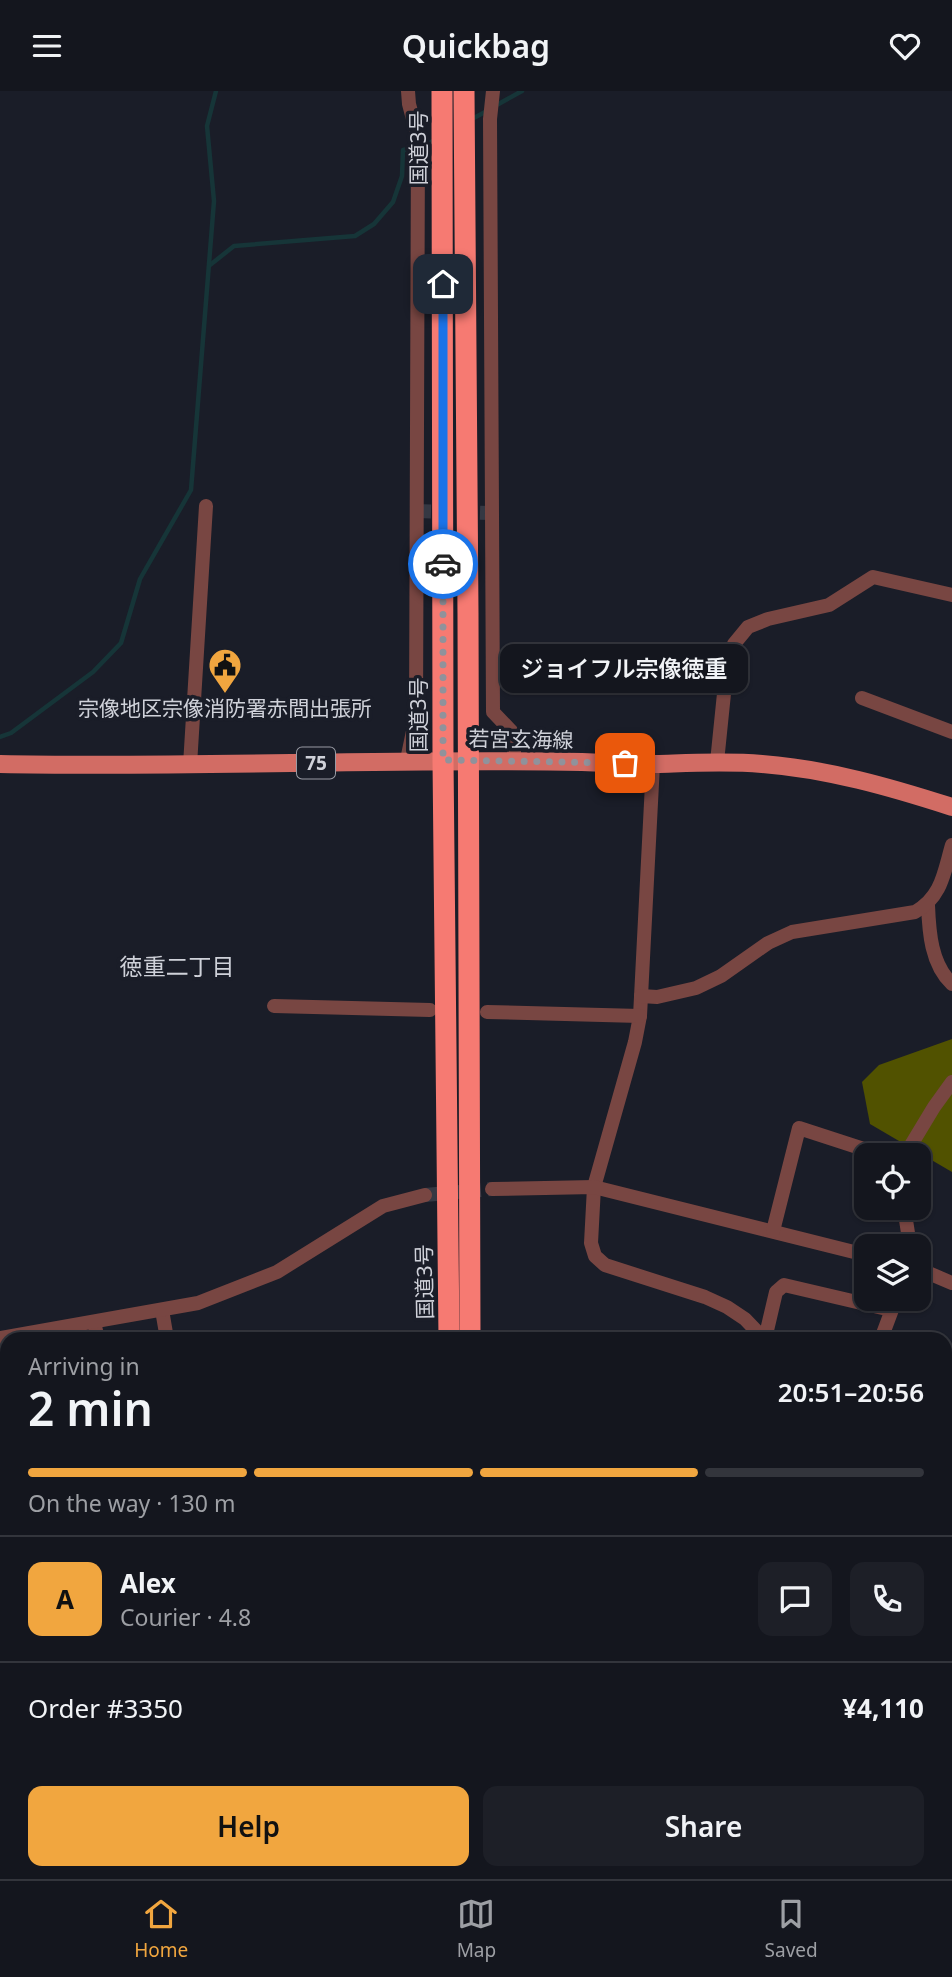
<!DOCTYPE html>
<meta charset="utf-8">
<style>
:root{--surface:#14161e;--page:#1d1f27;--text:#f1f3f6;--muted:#9d9fa4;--line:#33353c;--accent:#f1a63f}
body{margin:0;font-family:"Noto Sans","Noto Sans JP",sans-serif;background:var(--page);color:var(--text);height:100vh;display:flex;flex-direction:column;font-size:26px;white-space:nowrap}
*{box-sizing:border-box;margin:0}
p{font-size:23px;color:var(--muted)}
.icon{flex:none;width:38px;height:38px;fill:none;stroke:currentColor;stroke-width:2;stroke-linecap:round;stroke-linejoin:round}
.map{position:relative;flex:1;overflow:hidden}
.sheet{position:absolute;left:0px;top:1241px;width:952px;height:548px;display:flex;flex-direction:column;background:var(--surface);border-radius:21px 21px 0 0;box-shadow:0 2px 5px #0004,0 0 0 2px var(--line)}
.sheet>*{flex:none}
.buttons{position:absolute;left:854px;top:1052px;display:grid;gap:14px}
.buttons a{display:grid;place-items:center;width:77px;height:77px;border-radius:14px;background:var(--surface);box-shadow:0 2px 5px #0004,0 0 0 2px var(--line);font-size:35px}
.pin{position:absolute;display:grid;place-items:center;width:60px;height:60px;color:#fff;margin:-30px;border-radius:14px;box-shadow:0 4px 10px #0006}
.courier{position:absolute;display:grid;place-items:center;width:70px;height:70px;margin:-35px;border:5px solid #1a73e8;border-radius:50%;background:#fff;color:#222;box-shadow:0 2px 9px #0007}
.bubble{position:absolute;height:49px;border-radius:14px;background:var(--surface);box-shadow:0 2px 5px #0004,0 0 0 2px var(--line);font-size:23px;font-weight:600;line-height:49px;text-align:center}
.overview em{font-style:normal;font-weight:600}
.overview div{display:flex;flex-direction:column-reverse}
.overview{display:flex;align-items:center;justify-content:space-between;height:119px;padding:0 28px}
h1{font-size:46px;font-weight:600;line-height:52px}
.bar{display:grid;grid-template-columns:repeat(4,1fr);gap:10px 7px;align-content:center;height:84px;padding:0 28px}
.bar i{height:9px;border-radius:5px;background:var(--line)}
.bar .current{background:var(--accent)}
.bar p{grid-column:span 4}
.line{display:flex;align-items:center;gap:18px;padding:0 28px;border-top:2px solid var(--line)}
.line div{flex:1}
.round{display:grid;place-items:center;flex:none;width:74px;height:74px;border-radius:14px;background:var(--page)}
.button{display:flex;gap:14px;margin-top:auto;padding:14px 28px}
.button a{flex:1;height:80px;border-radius:14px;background:var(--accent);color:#111;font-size:28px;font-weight:600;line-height:80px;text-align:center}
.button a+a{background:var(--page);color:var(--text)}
header{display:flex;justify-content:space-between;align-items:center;height:91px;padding:0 28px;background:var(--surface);font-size:32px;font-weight:600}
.menu{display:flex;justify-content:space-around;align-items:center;height:98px;border-top:2px solid var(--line);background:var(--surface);font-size:19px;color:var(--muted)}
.menu a{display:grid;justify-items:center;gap:4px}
.menu .current{color:var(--accent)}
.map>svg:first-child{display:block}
.green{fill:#454618}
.forest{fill:#515200}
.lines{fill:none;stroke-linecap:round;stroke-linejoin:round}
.stream{stroke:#163538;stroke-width:4.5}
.street-tunnel{stroke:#353843;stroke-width:14;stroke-dasharray:14 7;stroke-linecap:butt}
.street{stroke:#784642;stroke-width:14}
.primary{stroke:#d26c64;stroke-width:18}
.highway{stroke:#f67a72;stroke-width:21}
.done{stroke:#90929b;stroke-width:7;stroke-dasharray:0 12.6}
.route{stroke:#1a73e8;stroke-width:9}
.labels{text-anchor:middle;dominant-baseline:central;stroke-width:7;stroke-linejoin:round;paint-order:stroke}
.shield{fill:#1a1d28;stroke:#999ba4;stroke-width:2}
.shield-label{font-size:19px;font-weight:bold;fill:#cfd1d9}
.street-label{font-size:21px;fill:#cfd1d9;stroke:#1a1d28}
.poi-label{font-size:21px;fill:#cfd1d9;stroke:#1a1d28}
.neighbourhood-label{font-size:23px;fill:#cfd1d9;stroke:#1a1d28}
</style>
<header><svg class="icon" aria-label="menu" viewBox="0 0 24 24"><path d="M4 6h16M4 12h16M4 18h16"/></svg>Quickbag<svg class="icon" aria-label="heart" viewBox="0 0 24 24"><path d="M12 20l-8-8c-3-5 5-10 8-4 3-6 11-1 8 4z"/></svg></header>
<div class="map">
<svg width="952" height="1788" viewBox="0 0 952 1788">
<rect width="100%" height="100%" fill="#1a1d28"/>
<path class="green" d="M663,1782H738L752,1788H660Z"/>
<g class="forest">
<path d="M952,948V1081L870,1033L862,991L879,974Z"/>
<path d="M7,1559V1697L0,1691V1566Z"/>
</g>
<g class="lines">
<g class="stream">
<path d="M495,15L522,0"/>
<path d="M470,29L487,20"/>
<path d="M210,174L234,155L355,145L374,133L393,111L402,85L403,59L423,55L435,49"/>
<path d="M0,646L11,642L93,581L121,552L140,488L191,399L214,110L207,35L216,0"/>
</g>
<g class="street-tunnel">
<path d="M417,420L491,422"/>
<path d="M425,1104L492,1098"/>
</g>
<g class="street">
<path d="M493,0L490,28L493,621L514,643V670"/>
<path d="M862,607L952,641"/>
<path d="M407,669L416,626L418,47L409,13L408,0"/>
<path d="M717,671L726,583L734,553L748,536L768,528L829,514L873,486L952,504"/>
<path d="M653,673L640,925L635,951L594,1096L591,1152L595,1165L605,1174L705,1206L727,1216L745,1228L764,1248"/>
<path d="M190,674L206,415"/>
<path d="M928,814C929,841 931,873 952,893"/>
<path d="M641,905L657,906L696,897L721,885L768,852L792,841L915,821C942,806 944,781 952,754"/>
<path d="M274,915L430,919"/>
<path d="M487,921L640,925"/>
<path d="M905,1064L934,1016L952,991"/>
<path d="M492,1098L594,1096L866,1164"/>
<path d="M904,1116L910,1155"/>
<path d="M773,1140L799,1037L882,1064"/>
<path d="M919,1178L952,1192"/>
<path d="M162,1219L167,1248"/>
<path d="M94,1231L98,1248"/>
<path d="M0,1247L198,1212L277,1181L383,1115L425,1104"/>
<path d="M765,1248L776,1201L784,1194L891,1219"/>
<path d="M881,1248L896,1208"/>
<path d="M0,1434L7,1466"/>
<path d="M0,1520L7,1498"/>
<path d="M945,1526L952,1530"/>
<path d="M945,1627L952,1614"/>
<path d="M945,1766L952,1769"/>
<path d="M754,1782L767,1788"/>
<path d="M442,1788L445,1782"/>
<path d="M547,1788L550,1782"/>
<path d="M652,1788L656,1782"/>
<path d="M777,1788L780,1782"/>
<path d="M866,1788L869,1782"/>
<path d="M945,1788L952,1777"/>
</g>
<path class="primary" d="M0,673C194,677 388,667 582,671C606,672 631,673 656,673C691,672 726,670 762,673C827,678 890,696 952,716"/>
<g class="highway">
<path d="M442,0L443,669L449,1248"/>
<path d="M464,0L468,522L470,1248"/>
<path d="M322,1788L326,1782"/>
<path d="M348,1788L352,1782"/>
</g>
</g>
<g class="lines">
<path class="done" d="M443,473V669L625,672"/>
<path class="route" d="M443,193V473"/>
</g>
<defs>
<symbol id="civic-pin" viewBox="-11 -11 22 30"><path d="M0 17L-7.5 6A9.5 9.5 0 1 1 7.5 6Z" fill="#f1a63f" stroke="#1a1d28"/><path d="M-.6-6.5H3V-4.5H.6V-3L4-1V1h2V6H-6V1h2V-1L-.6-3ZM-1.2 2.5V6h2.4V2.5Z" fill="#111"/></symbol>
</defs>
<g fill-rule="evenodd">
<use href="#civic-pin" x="206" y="555" width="38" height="52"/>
</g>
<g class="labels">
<rect class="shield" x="297" y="656.5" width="38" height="31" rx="5"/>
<g class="shield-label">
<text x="316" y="672">75</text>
</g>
<g class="street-label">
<text transform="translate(418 57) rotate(-90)">国道3号</text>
<text transform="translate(418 624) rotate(-90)">国道3号</text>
<text transform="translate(521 648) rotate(1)">若宮玄海線</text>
<text transform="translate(424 1191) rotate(-91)">国道3号</text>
</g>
<g class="poi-label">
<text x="225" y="617">宗像地区宗像消防署赤間出張所</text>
</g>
<g class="neighbourhood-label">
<text x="177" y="875">徳重二丁目</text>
</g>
</g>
</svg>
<div class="buttons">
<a><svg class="icon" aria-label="locate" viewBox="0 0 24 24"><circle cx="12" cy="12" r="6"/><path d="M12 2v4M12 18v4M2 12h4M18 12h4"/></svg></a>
<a><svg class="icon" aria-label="layers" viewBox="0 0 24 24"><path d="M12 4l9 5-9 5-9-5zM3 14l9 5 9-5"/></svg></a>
</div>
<div class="pin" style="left:625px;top:672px;background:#ea580c"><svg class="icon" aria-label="bag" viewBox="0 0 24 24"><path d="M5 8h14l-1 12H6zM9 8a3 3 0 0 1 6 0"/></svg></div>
<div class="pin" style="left:443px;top:193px;background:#1f2937"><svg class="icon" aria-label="home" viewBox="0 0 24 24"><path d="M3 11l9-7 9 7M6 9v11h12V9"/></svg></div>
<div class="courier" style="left:443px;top:473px"><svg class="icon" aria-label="car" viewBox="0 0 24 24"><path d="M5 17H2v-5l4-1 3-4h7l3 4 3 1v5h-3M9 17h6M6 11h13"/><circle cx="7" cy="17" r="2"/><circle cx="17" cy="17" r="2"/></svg></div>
<div class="bubble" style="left:500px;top:553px;width:248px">ジョイフル宗像徳重</div>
<section class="sheet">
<div class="overview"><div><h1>2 min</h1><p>Arriving in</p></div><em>20:51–20:56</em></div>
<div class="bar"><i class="current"></i><i class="current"></i><i class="current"></i><i></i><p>On the way · 130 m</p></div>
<div class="line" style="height:126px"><b class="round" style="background:var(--accent);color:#111">A</b><div><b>Alex</b><p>Courier · 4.8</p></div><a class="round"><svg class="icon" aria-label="chat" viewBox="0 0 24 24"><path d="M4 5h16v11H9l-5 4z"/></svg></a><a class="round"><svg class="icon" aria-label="phone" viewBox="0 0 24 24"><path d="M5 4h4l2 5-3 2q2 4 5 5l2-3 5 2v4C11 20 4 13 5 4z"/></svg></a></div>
<div class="line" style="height:91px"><div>Order #3350</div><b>¥4,110</b></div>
<div class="button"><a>Help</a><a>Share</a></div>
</section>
</div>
<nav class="menu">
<a class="current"><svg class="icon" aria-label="home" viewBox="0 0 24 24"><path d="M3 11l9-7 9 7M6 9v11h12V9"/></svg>Home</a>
<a><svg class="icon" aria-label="map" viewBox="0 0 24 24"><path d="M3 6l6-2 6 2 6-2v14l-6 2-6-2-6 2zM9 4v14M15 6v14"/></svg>Map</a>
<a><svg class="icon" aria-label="saved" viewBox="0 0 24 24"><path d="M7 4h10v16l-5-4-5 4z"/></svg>Saved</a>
</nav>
